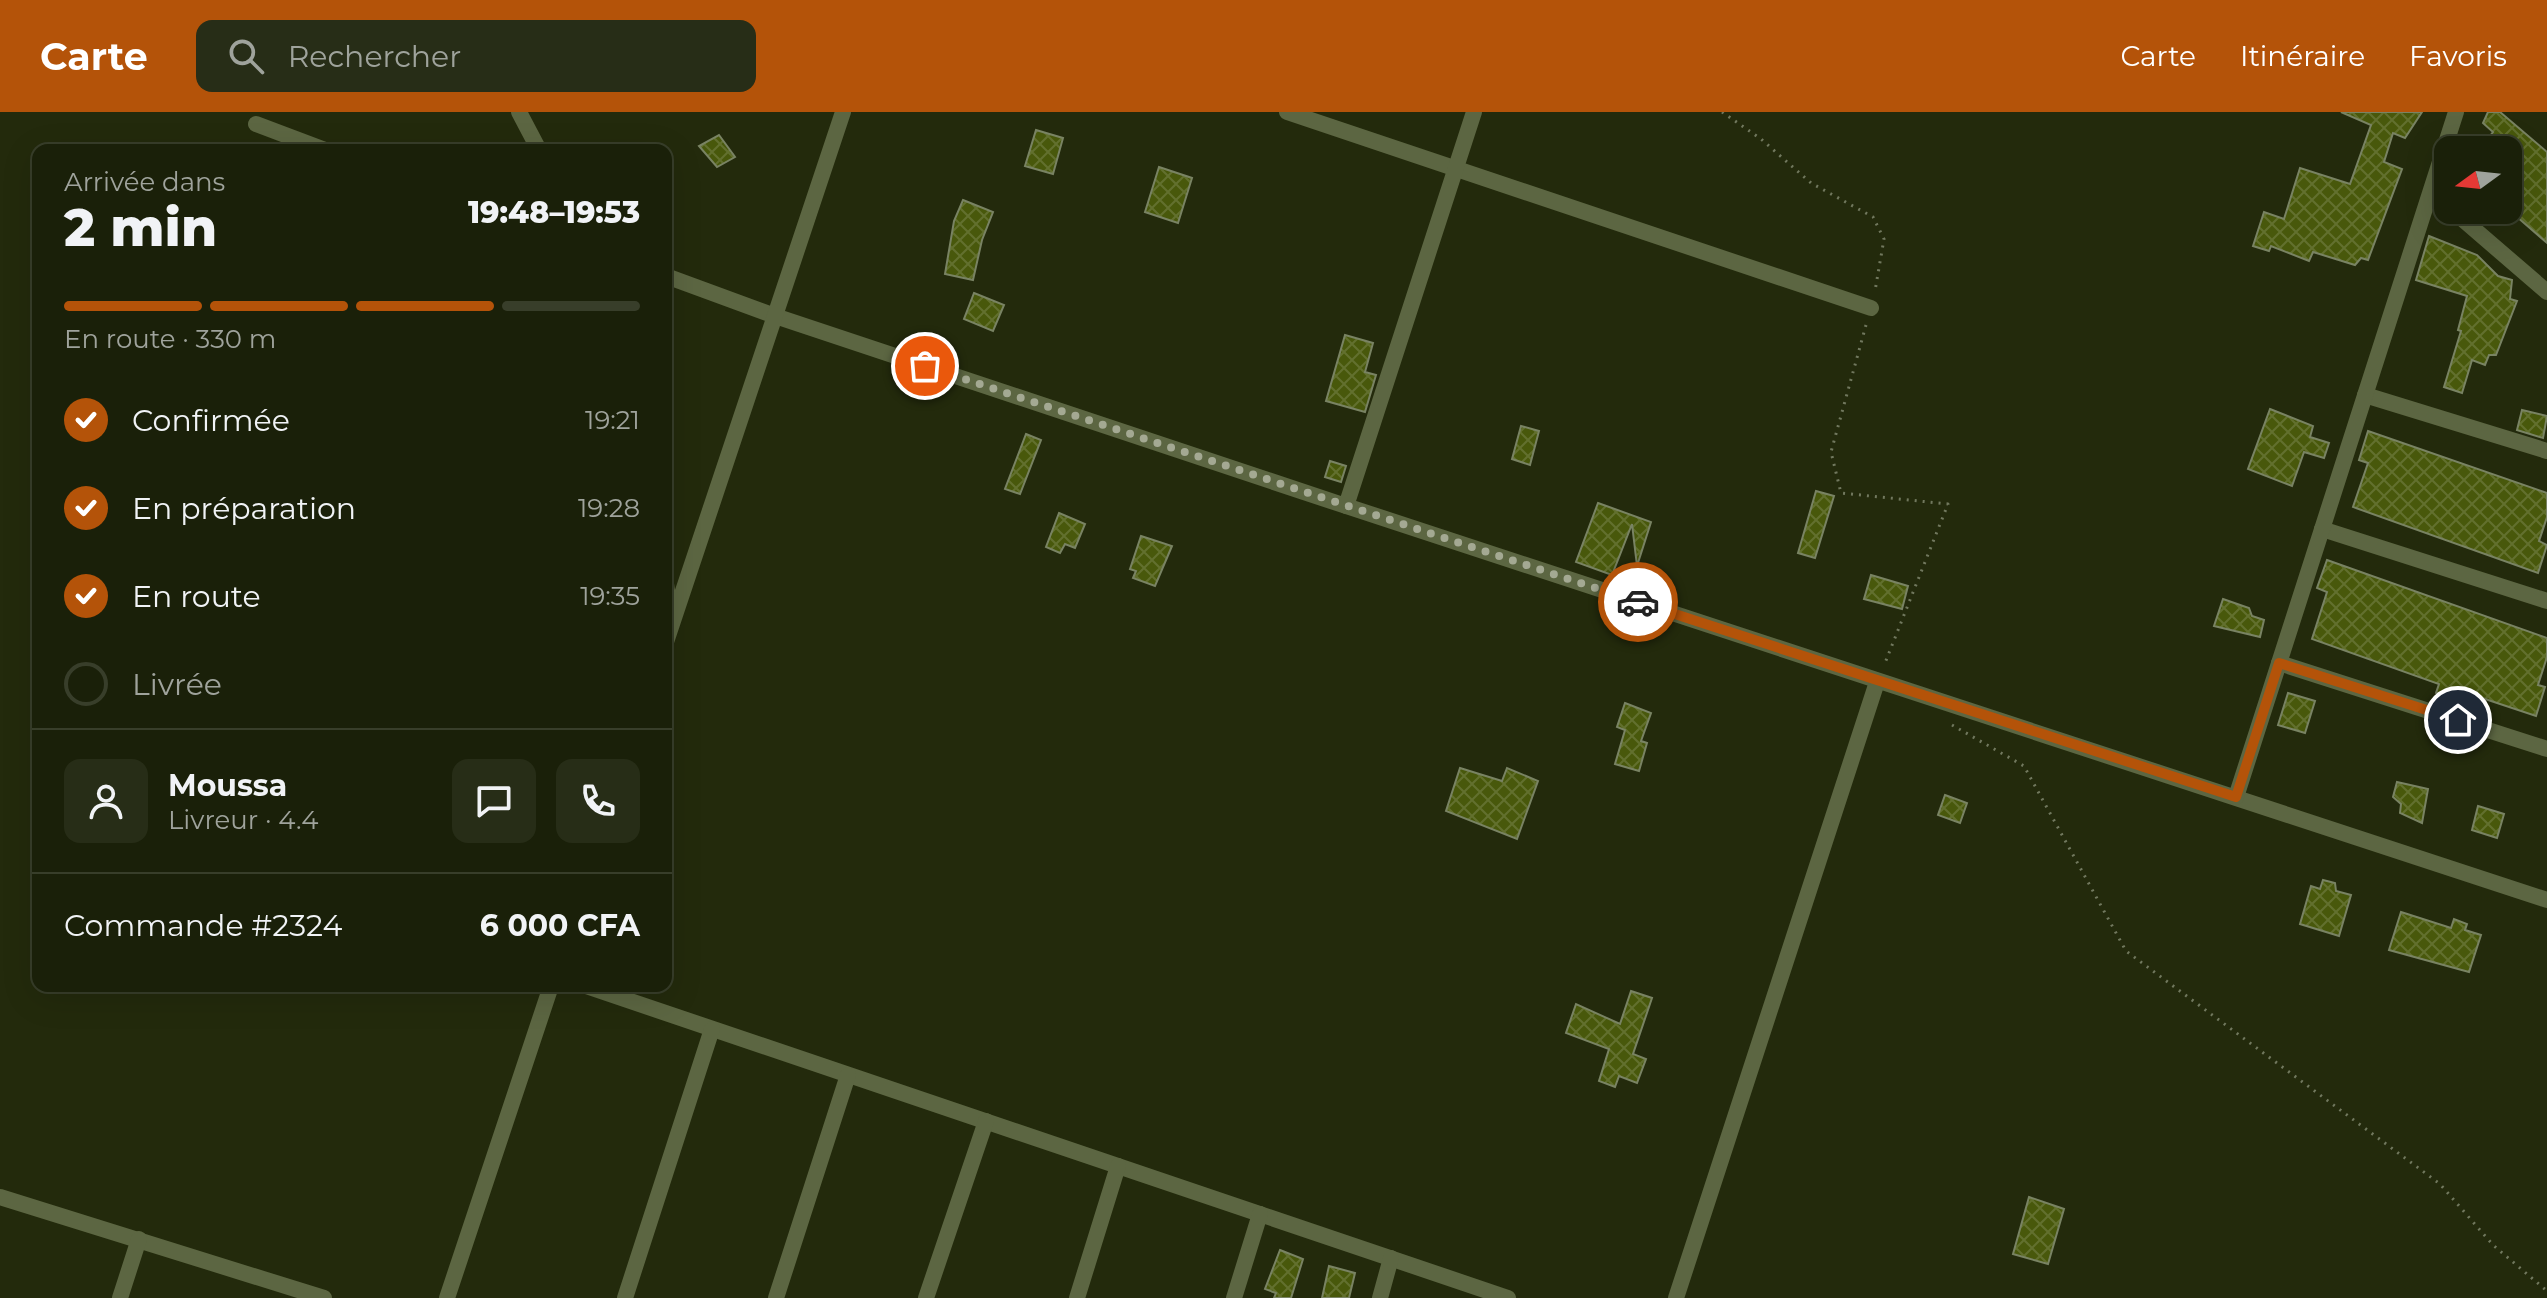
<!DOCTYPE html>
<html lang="fr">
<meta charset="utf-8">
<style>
:root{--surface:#1a2009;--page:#272d17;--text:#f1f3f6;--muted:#9fa39c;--line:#383e2a;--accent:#b45309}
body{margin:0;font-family:Montserrat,sans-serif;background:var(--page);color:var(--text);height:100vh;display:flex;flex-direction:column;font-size:30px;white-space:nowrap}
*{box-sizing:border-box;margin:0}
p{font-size:26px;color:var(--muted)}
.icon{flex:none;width:44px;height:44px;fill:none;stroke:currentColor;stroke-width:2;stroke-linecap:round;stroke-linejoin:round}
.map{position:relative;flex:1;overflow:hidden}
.side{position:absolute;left:32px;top:32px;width:640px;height:848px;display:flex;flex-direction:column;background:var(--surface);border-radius:16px;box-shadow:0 8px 32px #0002,0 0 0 2px var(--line)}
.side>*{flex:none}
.needle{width:52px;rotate:255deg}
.fabs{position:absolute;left:2434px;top:24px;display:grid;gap:16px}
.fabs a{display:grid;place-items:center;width:88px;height:88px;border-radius:16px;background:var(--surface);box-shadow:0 8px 32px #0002,0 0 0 2px var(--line);font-size:40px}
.pin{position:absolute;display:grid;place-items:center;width:68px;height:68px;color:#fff;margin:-34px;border:4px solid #fff;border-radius:50%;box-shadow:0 2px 8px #0007}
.courier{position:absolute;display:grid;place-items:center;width:80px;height:80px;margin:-40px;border:6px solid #b45309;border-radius:50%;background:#fff;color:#222;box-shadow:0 2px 10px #0007}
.headline em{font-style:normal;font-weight:800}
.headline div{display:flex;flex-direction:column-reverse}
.headline{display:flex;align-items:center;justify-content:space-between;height:136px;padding:0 32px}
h1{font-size:52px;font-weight:800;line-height:60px}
.bar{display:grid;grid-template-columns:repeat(4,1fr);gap:12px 8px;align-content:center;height:96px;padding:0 32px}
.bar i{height:10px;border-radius:6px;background:var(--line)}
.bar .on{background:var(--accent)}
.bar p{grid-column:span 4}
.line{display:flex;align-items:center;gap:20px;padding:0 32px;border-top:2px solid var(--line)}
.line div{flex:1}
.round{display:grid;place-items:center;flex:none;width:84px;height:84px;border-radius:16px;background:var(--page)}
ol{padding:0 32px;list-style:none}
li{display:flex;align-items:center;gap:24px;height:88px}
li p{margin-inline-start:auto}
li .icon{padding:8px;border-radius:50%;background:var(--accent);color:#fff;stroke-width:4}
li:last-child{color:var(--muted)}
li i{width:44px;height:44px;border:4px solid var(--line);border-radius:50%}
header{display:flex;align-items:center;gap:48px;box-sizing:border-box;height:112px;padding:0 40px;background:var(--accent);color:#fff}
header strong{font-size:38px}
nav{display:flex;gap:44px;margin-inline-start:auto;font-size:28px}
.search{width:560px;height:72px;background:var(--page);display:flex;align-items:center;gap:20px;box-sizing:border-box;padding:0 28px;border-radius:16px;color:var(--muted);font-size:30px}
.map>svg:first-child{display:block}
.building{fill:url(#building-cross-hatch);stroke:#798363;stroke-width:2}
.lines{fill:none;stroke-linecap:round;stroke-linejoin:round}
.path{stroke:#71785e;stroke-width:3;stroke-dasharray:2 6;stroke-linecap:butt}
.minor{stroke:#5c6642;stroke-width:16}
.done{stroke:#a4a993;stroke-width:8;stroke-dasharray:0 14.4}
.route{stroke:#b45309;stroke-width:10}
</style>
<header>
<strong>Carte</strong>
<div class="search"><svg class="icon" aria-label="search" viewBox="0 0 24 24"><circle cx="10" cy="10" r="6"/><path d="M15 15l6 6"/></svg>Rechercher</div>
<nav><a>Carte</a><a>Itinéraire</a><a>Favoris</a></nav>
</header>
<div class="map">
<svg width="2547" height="1186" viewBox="0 0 2547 1186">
<defs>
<pattern id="building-cross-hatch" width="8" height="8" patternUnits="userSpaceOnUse" patternTransform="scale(2)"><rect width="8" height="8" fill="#48580b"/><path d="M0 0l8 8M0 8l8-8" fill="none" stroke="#62702e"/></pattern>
</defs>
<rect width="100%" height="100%" fill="#232a0c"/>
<g class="building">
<path d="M2341,0H2422L2405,26L2393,21L2384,50L2402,57L2368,148L2361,146L2355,153L2313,140L2309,149L2271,134L2269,139L2253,134L2264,100L2284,107L2300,56L2350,72L2371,13Z"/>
<path d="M2488,0H2500L2547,40V131L2508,97V38H2497L2486,29L2493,20L2483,11Z"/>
<path d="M1036,18L1063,26L1053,62L1025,54Z"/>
<path d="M719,23L735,45L717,55L699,34Z"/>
<path d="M1159,55L1192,66L1178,111L1145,100Z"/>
<path d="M963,88L993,100L982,128L973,168L945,162L954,109Z"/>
<path d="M2429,124L2477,143L2498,164L2512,168L2510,187L2517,189L2496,243H2489L2485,253L2472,248L2462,281L2444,275L2461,219L2458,218L2467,184L2416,168Z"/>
<path d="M974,181L1004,193L993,219L964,207Z"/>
<path d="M1345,223L1373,231L1365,260L1376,263L1365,300L1326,289Z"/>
<path d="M2270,297L2313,314L2310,325L2329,331L2324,346L2304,340L2292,374L2248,357Z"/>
<path d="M2522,298L2547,304L2543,326L2517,318Z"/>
<path d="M1521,314L1539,319L1530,353L1512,347Z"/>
<path d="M2368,319L2547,381V405L2539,429L2547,433L2538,461L2353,395L2368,351L2359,348Z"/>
<path d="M1026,322L1041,328L1020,382L1005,377Z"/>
<path d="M1330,349L1346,354L1341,370L1325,365Z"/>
<path d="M1816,379L1834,384L1815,446L1798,441Z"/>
<path d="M1598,391L1651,410L1637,454L1632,412L1612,463L1576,450Z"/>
<path d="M1059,401L1085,412L1075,436L1065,432L1060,441L1046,435Z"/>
<path d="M1141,424L1172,434L1155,474L1133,466L1136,459L1130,457Z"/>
<path d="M2327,448L2547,526V545L2538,573L2545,575L2536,604L2455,577L2450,586L2436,581L2439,572L2312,527L2327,480L2317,476Z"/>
<path d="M1871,463L1908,474L1902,497L1864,487Z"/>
<path d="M2223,487L2249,496L2252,504L2264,508L2260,525L2214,514Z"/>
<path d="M2288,581L2315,589L2305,621L2278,613Z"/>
<path d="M1625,591L1651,601L1641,629L1647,631L1639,659L1615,652L1625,618L1617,615Z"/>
<path d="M1460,656L1502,669L1507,656L1538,669L1517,727L1446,699Z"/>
<path d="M2397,670L2428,677L2422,711L2400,701L2401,692L2393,685Z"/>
<path d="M1945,683L1967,691L1960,711L1938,703Z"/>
<path d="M2478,694L2504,702L2497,726L2472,718Z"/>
<path d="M2323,768L2335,771L2336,779L2351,783L2339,824L2300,812L2311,774L2320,777Z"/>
<path d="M2401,800L2451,816L2454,807L2467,812L2465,818L2481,823L2469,860L2389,838Z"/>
<path d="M1631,879L1652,886L1633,942L1646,947L1637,971L1619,964L1615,975L1599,969L1609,937L1566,921L1576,892L1620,912Z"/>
<path d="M2029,1085L2064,1097L2048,1152L2013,1142Z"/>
<path d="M1280,1138L1303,1147L1291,1186H1274L1276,1181L1265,1177Z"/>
<path d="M1329,1154L1355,1161L1349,1186H1322Z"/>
</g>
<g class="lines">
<g class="path">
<path d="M1722,0L1761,27L1811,71L1873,105L1884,127L1875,179"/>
<path d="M1866,213L1831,340L1841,381L1948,392L1885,551"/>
<path d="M1952,613L2024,654L2126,839L2440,1072L2493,1133L2547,1179"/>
</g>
<g class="minor">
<path d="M519,0L539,38"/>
<path d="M1287,0L1871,196"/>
<path d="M256,12L325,38"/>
<path d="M2452,98L2547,180"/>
<path d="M666,164L775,204L1346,394L2547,788"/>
<path d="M2365,283L2547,339"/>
<path d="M1346,394L1474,0"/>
<path d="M2322,417L2547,489"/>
<path d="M666,472L671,507"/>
<path d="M666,530L843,0"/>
<path d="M2279,551L2547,637"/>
<path d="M2236,685L2456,0"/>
<path d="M586,874L1508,1186"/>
<path d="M0,1085L324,1186"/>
<path d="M120,1186L139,1127"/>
<path d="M447,1186L551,874"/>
<path d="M625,1186L712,917"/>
<path d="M776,1186L848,963"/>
<path d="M926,1186L986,1009"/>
<path d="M1077,1186L1118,1054"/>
<path d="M1234,1186L1260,1102"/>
<path d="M1380,1186L1391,1146"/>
<path d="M1676,1186L1877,570"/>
</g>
</g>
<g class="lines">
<path class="done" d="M925,254L1638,490"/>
<path class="route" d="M1638,490L2236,685L2279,551L2458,608"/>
</g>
</svg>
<div class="fabs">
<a><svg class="needle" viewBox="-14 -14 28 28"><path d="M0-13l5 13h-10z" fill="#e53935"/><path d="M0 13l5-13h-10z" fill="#9fa39c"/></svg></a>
</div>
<div class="pin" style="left:925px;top:254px;background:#ea580c"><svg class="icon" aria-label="bag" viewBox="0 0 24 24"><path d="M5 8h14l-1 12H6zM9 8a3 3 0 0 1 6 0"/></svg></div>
<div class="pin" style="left:2458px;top:608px;background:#1f2937"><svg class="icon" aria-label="home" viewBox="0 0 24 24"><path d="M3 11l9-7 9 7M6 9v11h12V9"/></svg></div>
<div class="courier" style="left:1638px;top:490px"><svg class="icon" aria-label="car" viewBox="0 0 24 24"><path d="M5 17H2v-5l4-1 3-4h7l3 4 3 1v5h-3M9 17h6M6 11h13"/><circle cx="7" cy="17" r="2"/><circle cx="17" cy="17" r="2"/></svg></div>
<section class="side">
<div class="headline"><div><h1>2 min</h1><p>Arrivée dans</p></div><em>19:48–19:53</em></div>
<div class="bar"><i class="on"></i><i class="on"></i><i class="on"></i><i></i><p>En route · 330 m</p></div>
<ol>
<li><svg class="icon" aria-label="check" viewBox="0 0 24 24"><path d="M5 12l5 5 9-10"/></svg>Confirmée<p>19:21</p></li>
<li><svg class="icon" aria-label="check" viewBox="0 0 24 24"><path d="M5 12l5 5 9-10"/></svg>En préparation<p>19:28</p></li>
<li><svg class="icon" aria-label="check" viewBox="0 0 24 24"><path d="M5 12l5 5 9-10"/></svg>En route<p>19:35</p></li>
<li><i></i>Livrée</li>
</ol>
<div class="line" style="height:144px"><a class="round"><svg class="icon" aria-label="person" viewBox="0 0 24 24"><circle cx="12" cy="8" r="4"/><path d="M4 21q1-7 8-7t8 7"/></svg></a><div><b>Moussa</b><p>Livreur · 4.4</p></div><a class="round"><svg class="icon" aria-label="chat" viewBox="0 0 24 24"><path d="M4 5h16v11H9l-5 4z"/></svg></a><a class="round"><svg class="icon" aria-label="phone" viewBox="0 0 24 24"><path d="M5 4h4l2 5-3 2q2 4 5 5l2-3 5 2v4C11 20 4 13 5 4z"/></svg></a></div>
<div class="line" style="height:104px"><div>Commande #2324</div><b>6 000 CFA</b></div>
</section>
</div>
